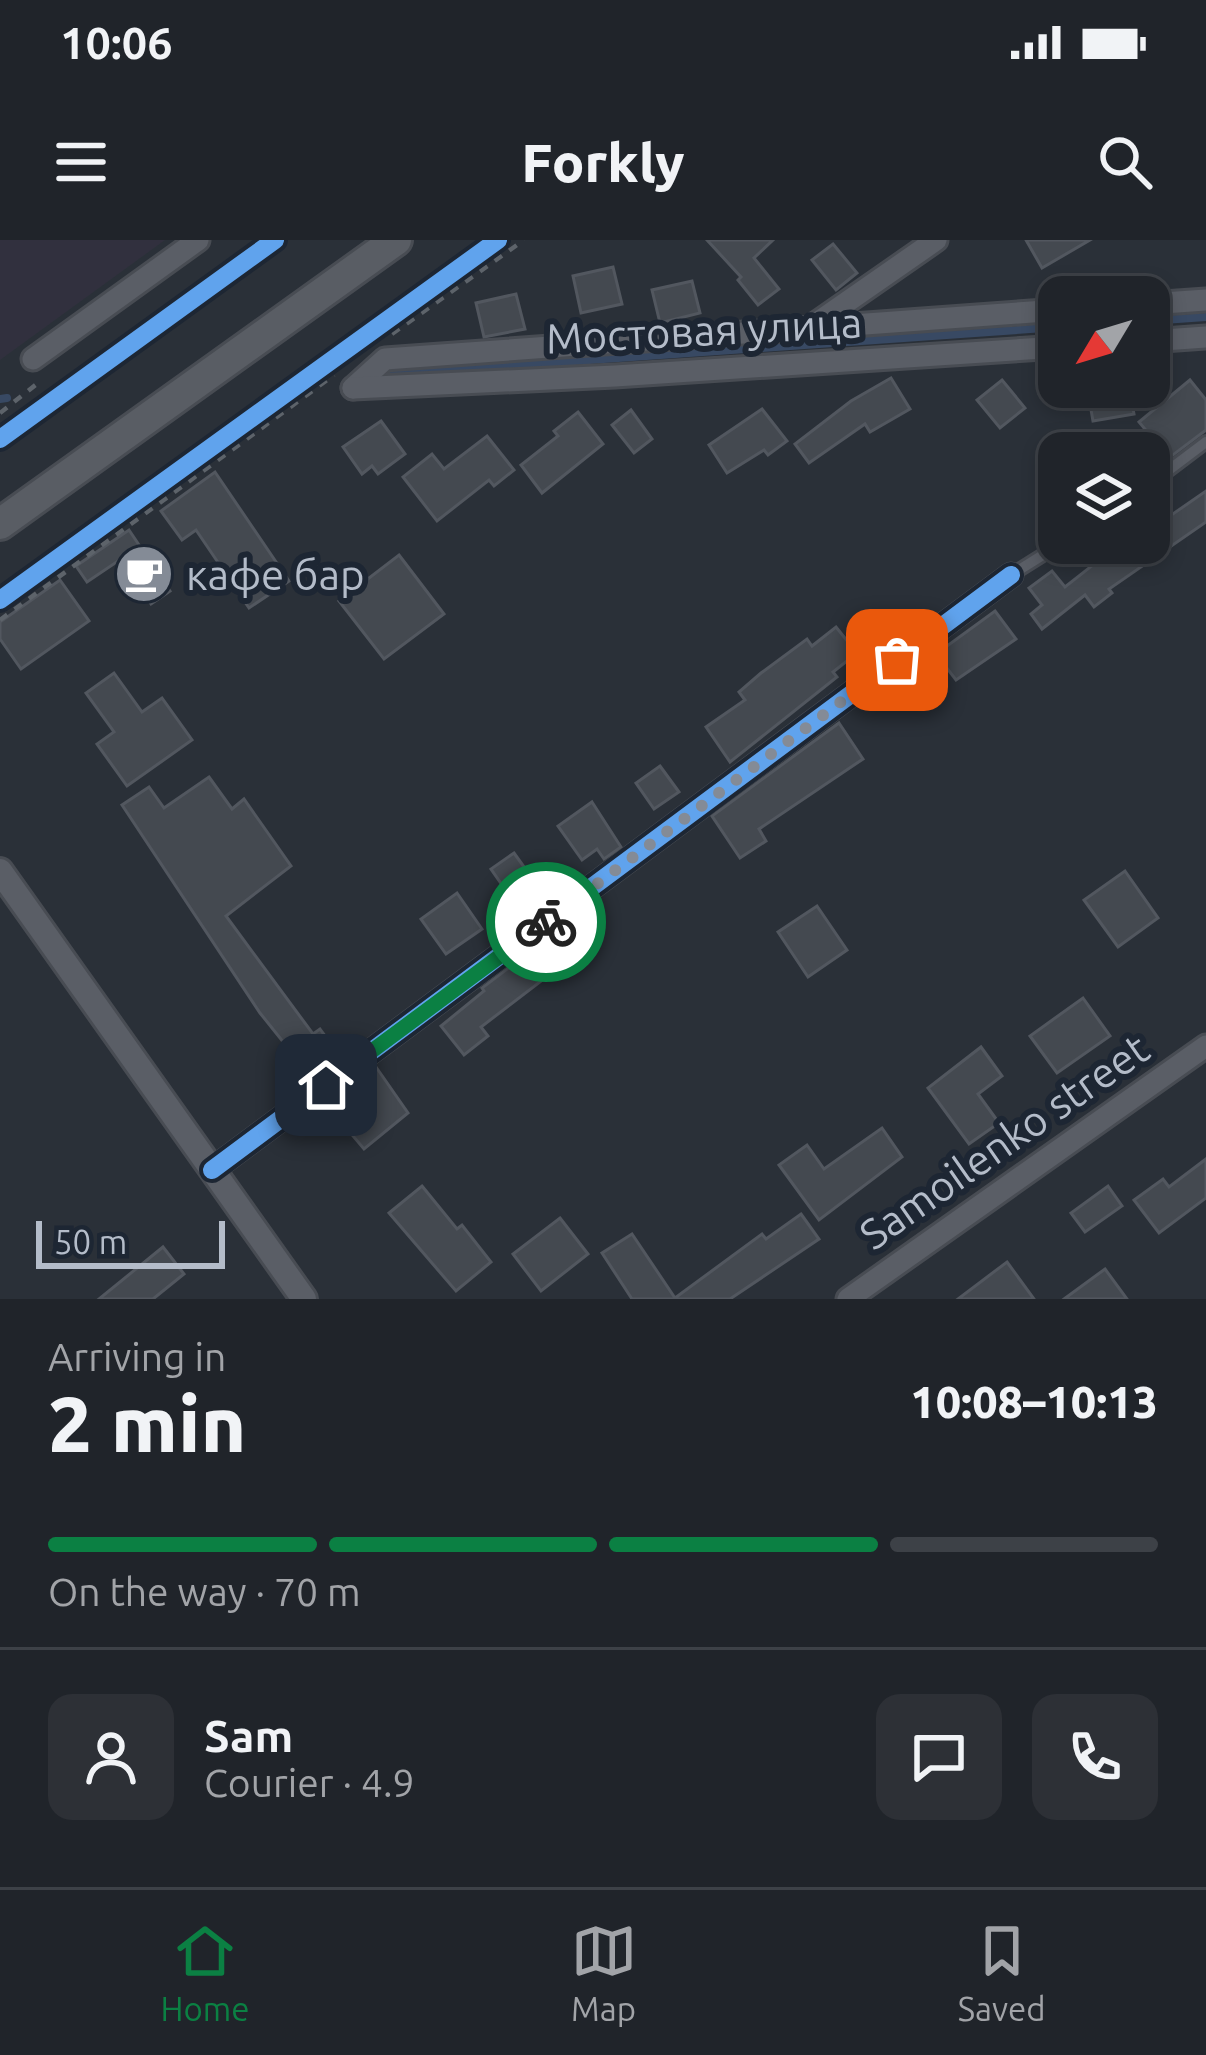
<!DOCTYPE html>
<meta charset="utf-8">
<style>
:root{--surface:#20242a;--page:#2d3036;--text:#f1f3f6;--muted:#a2a4a8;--line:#3d4147;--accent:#0b8043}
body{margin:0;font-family:Ubuntu,sans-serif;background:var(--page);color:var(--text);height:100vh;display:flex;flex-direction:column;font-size:45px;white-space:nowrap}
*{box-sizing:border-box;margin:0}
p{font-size:39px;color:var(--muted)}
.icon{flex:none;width:66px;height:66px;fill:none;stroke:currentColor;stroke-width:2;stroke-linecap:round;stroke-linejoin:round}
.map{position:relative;height:1059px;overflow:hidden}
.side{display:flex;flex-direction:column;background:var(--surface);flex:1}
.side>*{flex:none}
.needle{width:78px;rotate:232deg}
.tools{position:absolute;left:1038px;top:36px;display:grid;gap:24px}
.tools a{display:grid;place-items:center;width:132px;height:132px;border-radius:24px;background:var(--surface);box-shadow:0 6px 18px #0003,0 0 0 3px var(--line);font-size:60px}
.scale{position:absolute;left:36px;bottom:30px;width:189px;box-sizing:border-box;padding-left:12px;border:6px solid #b4bcc9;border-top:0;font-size:33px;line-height:42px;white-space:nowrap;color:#b4bcc9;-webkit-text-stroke:9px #1d2633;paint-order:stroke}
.pin{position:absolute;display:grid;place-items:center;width:102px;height:102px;color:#fff;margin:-51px;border-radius:24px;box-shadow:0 6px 18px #0006}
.courier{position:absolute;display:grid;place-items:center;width:120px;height:120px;margin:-60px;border:9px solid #0b8043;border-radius:50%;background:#fff;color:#222;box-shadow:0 3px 15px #0007}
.headline em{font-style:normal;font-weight:800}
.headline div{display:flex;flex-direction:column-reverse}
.headline{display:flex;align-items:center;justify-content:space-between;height:204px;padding:0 48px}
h1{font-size:78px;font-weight:800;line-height:90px}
.bar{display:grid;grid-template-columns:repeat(4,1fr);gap:18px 12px;align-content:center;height:144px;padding:0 48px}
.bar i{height:15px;border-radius:9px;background:var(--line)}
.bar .current{background:var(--accent)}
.bar p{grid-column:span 4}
.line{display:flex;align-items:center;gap:30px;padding:0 48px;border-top:3px solid var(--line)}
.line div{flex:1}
.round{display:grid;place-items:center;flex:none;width:126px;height:126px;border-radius:24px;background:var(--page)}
.status{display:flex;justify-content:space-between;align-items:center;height:84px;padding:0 60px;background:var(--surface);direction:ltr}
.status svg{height:33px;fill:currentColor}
header{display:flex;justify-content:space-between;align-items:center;height:156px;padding:0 48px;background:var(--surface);font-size:54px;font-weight:800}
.tabs{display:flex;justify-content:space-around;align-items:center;height:168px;border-top:3px solid var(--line);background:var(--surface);font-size:33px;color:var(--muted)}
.tabs a{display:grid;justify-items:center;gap:6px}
.tabs .current{color:var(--accent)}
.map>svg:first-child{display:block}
.medical{fill:#31303e}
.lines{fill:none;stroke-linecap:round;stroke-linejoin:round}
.stream{stroke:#384963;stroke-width:8}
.building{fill:#444950;stroke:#52575f;stroke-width:3}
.service-casing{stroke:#484c53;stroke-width:16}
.minor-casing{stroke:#484c53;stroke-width:27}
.tertiary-casing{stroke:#484c53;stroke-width:30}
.secondary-casing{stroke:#484c53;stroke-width:36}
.path{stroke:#5d636a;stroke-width:4.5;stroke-dasharray:9 9;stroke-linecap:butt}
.service{stroke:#5a5e66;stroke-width:10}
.minor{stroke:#5a5e66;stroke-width:21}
.tertiary{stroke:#5a5e66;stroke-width:24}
.secondary{stroke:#595d64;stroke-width:30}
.cycleway-casing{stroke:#1d2633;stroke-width:26}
.cycleway{stroke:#60a3ed;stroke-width:18}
.done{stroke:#848b96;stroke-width:12;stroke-dasharray:0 21.6}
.route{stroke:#0b8043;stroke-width:15}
.labels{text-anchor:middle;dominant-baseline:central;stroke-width:12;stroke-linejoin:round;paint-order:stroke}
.street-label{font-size:42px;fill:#b4bcc9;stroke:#1d2633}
.poi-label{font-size:42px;fill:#b4bcc9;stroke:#1d2633;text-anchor:start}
</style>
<div class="status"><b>10:06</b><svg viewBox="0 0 49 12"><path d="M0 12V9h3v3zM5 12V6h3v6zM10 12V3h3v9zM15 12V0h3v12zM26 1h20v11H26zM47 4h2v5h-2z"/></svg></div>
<header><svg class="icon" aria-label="menu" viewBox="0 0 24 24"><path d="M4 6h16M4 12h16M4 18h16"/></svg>Forkly<svg class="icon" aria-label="search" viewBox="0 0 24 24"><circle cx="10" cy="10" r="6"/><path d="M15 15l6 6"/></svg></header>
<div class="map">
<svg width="1206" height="1059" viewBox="0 0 1206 1059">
<rect width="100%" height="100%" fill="#2a3038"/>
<path class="medical" d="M0,0H165L0,120Z"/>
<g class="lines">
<g class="stream">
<path d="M1149,81L1206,77"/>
<path d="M378,135L1059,87"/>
<path d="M0,159L7,158"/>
</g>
</g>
<g class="building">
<path d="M707,0H773L754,18L779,49L758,65L738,40L741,37Z"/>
<path d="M1026,0H1090L1042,28Z"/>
<path d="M833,4L857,33L836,50L812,20Z"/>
<path d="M613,27L622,64L581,73L573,36Z"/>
<path d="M692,41L700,73L660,83L652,50Z"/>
<path d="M516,54L525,89L484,97L476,63Z"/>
<path d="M891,138L910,169L870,192L865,184L809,223L795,204L851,161Z"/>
<path d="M1002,140L1025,168L1000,188L977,160Z"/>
<path d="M1190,140L1206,160V190L1169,218L1139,182Z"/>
<path d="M1087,147H1129L1134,174L1093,181Z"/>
<path d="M762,169L787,201L768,215L764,210L727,233L709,205Z"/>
<path d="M631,170L652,199L634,213L612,185Z"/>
<path d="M578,172L603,204L542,253L521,225L558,196L554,191Z"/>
<path d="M381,181L405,214L378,234L372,226L362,234L343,207Z"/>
<path d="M487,196L514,230L494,246L489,240L437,281L403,237L432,214L444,229Z"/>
<path d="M215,232L289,341L249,368L196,290L182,300L161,271Z"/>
<path d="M1206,251V282L1109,349L1112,353L1094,367L1085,355L1042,389L1031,374L1042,365L1029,348L1052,331L1065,347L1107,314L1100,303H1149V255L1154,253L1170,276Z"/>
<path d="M129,290L170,351L151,364L121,319L87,342L76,326Z"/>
<path d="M399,315L444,374L384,419L339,361Z"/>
<path d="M60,340L89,381L21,429L0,399V382Z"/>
<path d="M995,371L1016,399L956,440L936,414Z"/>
<path d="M836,387L857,413L833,432L837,437L730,522L706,487L745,460L739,452L761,433L807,399L812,406Z"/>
<path d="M114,433L142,472L162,458L192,500L127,546L97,504L114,492L86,453Z"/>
<path d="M839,483L863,519L759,589L766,601L740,618L712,576Z"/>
<path d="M660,526L679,552L654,569L636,543Z"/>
<path d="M209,537L232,569L244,559L291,626L226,676L313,794L320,789L340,816L315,835L290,799L284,803L260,773L122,565L149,547L164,568Z"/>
<path d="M592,562L621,607L604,619L597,609L582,620L558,586Z"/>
<path d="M514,613L537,645L514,662L491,629Z"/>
<path d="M1125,631L1158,678L1118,707L1084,660Z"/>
<path d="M457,653L482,689L446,714L421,679Z"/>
<path d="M817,666L847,710L808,737L778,692Z"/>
<path d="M587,669L602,691L562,717L566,722L481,787L488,796L464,815L441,786L484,751L482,748Z"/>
<path d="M1083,758L1110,796L1057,833L1030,796Z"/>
<path d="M981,807L1002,836L978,854L999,883L969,904L928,848Z"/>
<path d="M376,827L408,873L364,909L326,864Z"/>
<path d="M882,888L902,917L819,980L779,925L807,905L824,929Z"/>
<path d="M1206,919V958L1159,993L1134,960L1163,939L1169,947Z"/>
<path d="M422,946L457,989L462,985L491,1022L456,1051L389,973Z"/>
<path d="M1108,946L1122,966L1085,992L1071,973Z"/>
<path d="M801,974L819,999L730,1059H632L602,1013L632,994L675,1058L762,994L766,999Z"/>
<path d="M560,978L588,1014L541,1051L513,1014Z"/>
<path d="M163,1007L184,1034L153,1059H99Z"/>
<path d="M1007,1022L1034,1059H958Z"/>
<path d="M1105,1029L1127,1059H1064Z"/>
</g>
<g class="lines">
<defs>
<g id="service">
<path d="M1149,245L1206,202"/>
<path d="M1011,335L1062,303"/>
</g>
<g id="minor">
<path d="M1149,64L1206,60"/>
<path d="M811,87L936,0"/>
<path d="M1149,101L1206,97"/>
<path d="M33,119L198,0"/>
<path d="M353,148L385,119L1059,70"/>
<path d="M353,148L615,136L1059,107"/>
<path d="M212,930L1011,335"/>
<path d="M848,1059L1206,806"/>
</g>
<path id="tertiary" d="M0,631L304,1059"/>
<path id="secondary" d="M0,284L396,0"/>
</defs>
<use href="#service" class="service-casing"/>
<use href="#minor" class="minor-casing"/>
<use href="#tertiary" class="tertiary-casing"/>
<use href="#secondary" class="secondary-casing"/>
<g class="path">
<path d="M392,94L524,0"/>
<path d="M0,173L38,143"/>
<path d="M0,380L334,135"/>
</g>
<use href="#service" class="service"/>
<use href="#minor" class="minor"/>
<use href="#tertiary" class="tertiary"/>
<use href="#secondary" class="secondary"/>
<defs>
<g id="cycleway">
<path d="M0,199L275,0"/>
<path d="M0,360L498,0"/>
<path d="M212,930L1011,335"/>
</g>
</defs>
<use href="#cycleway" class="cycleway-casing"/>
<use href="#cycleway" class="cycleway"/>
</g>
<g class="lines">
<path class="done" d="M546,682L897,420"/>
<path class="route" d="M326,845L546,682"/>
</g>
<defs>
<symbol id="cafe-disc" viewBox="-11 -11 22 22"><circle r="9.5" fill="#848b96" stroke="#1d2633"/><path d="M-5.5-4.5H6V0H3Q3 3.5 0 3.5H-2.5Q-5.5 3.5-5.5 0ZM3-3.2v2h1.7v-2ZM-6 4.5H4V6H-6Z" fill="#fff"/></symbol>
</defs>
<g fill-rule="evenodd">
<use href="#cafe-disc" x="111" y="301" width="66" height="66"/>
</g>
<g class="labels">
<g class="street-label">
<text transform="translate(704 90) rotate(-3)">Мостовая улица</text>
<text transform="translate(1004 901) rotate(-35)">Samoilenko street</text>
</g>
<g class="poi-label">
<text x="186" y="334">кафе бар</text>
</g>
</g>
</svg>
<div class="tools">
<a><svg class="needle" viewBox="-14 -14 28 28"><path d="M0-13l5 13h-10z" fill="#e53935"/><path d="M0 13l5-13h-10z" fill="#a2a4a8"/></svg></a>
<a><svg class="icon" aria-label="layers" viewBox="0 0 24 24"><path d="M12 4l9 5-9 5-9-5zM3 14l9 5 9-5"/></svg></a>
</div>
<div class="scale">50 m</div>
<div class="pin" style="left:897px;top:420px;background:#ea580c"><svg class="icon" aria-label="bag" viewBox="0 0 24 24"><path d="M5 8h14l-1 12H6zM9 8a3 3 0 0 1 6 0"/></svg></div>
<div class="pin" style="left:326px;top:845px;background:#1f2937"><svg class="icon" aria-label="home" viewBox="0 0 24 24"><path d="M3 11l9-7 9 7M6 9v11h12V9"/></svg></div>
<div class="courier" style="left:546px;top:682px"><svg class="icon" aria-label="bike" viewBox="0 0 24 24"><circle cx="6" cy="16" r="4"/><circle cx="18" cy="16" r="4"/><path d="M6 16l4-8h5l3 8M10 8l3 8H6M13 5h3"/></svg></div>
</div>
<section class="side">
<div class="headline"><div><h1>2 min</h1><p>Arriving in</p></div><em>10:08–10:13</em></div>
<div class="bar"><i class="current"></i><i class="current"></i><i class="current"></i><i></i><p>On the way · 70 m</p></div>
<div class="line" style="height:216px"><a class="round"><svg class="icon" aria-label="person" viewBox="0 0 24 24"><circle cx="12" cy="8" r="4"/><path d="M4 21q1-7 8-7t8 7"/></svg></a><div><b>Sam</b><p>Courier · 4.9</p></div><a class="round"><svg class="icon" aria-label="chat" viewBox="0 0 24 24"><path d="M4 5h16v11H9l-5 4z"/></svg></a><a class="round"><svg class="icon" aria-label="phone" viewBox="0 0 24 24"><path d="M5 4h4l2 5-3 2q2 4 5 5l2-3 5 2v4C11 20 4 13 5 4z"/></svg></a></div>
</section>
<nav class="tabs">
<a class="current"><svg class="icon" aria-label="home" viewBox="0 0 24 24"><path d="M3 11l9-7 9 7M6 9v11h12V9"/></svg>Home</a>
<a><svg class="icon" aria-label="map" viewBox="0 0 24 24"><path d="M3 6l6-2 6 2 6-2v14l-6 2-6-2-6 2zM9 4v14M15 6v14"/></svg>Map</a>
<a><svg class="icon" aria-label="saved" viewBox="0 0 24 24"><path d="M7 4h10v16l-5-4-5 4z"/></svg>Saved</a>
</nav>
